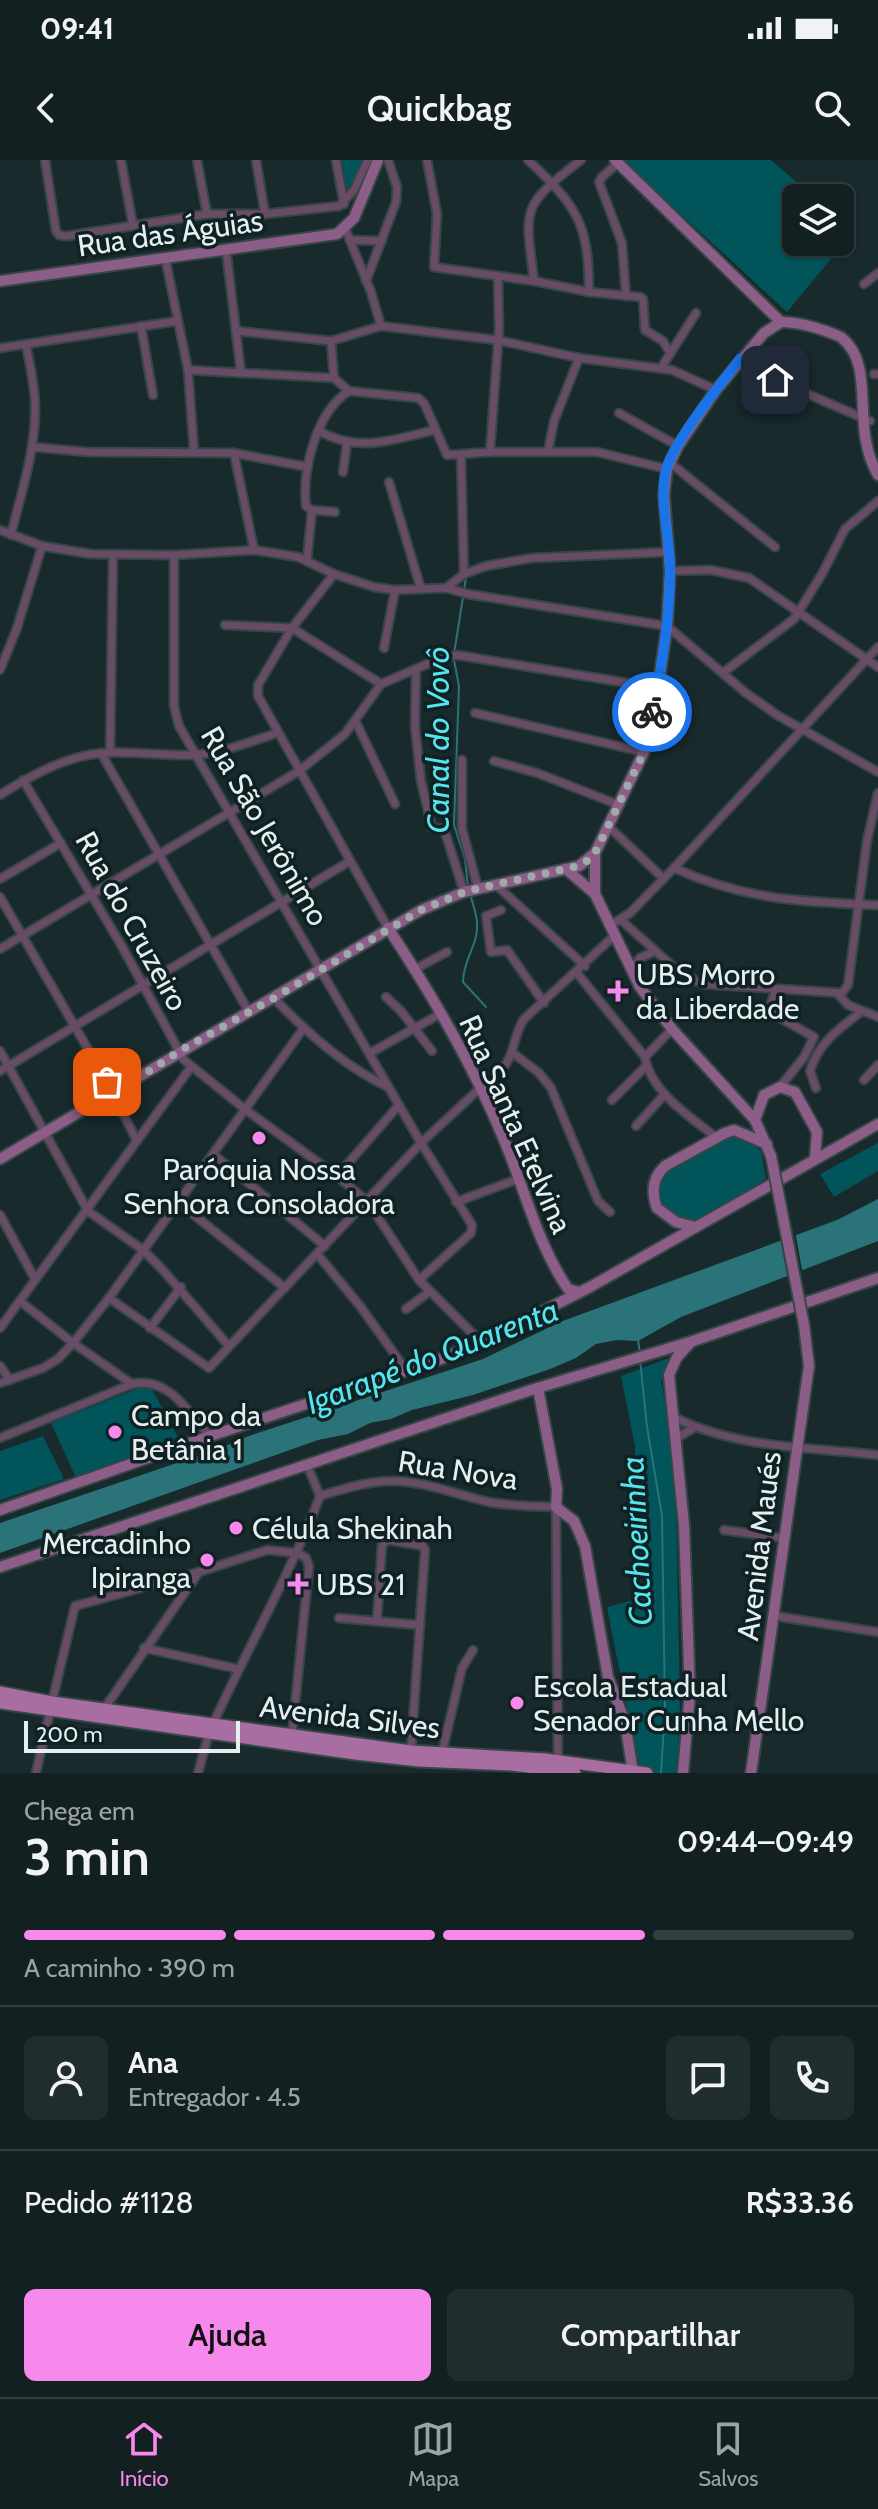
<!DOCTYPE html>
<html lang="pt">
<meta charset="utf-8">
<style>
:root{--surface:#132021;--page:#202d2e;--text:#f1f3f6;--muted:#9da3a5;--line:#323e3f;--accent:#f788ec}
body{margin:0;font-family:Cabin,sans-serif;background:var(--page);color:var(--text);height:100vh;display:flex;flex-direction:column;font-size:30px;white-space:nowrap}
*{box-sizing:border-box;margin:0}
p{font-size:26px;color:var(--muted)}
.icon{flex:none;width:44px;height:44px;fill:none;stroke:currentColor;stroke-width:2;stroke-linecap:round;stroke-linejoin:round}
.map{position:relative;height:1613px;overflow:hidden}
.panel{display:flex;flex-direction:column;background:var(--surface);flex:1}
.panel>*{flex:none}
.tools{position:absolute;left:782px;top:24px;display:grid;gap:16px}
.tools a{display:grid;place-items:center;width:72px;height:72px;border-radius:12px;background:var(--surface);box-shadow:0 2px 6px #0004,0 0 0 2px var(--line);font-size:40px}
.scale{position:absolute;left:24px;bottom:20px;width:216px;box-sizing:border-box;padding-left:8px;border:4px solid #e5eff0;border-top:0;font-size:22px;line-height:28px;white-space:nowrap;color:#e5eff0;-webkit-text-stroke:6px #0f2122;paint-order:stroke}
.pin{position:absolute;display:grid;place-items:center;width:68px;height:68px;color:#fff;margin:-34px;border-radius:16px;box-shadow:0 4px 12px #0006}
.courier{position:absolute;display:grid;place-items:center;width:80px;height:80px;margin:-40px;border:6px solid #1a73e8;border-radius:50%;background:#fff;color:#222;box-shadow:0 2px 10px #0007}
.head em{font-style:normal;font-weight:600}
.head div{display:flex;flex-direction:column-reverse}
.head{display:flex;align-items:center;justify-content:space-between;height:136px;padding:0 24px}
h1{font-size:52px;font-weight:600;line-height:60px}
.bar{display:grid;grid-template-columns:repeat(4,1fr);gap:12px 8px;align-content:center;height:96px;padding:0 24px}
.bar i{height:10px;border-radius:6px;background:var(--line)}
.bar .active{background:var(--accent)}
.bar p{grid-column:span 4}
.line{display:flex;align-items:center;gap:20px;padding:0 24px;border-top:2px solid var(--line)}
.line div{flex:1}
.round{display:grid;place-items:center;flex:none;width:84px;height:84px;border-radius:12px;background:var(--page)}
.action{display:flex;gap:16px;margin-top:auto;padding:16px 24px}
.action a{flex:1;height:92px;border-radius:12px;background:var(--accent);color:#111;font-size:32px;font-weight:600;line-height:92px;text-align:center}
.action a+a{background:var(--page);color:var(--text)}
.status{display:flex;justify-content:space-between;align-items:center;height:56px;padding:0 40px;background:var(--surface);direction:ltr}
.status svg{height:22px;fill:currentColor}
header{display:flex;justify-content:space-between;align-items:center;height:104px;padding:0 24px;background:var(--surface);font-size:36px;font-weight:600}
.tabs{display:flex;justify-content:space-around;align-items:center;height:112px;border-top:2px solid var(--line);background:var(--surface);font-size:22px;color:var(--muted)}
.tabs a{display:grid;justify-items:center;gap:4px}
.tabs .active{color:var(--accent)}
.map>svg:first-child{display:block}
.green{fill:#015459}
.water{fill:#297379}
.pier{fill:#192a2c}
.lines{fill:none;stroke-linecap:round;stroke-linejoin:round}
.stream{stroke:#297379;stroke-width:2}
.street-casing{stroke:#364647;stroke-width:11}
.secondary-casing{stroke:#364647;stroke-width:14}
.primary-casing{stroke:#364647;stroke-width:15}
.street{stroke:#684b64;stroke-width:7}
.secondary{stroke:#8c5e87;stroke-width:10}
.primary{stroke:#a86da1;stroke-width:11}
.secondary-bridge-casing{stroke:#364647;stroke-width:14;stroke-linecap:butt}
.secondary-bridge{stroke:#8c5e87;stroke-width:10}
.done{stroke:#9eaaab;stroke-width:8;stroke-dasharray:0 14.4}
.route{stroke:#1a73e8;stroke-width:10}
.poi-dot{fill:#f788ec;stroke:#0f2122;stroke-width:3}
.labels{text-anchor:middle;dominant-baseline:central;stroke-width:7;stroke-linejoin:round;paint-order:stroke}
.street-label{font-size:30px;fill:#e5eff0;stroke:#0f2122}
.poi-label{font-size:30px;fill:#e5eff0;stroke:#0f2122;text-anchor:start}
.water-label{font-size:32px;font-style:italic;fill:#56e4ee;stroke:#0f2122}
</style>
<div class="status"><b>09:41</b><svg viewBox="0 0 49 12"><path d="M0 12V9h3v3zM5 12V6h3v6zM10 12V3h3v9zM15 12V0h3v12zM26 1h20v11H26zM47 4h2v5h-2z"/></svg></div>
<header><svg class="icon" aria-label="back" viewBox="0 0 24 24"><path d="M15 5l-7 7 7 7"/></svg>Quickbag<svg class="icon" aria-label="search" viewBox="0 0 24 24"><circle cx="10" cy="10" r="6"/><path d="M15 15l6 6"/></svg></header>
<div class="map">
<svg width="878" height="1613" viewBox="0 0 878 1613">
<rect width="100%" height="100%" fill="#192a2c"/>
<g class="green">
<path d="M342,0H363L347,34Z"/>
<path d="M622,0H771L815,38H796V82H840V59L854,71L787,152Z"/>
<path d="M729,973L741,975L761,991L766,1018L701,1063L672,1056L658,1043L655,1029L662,1013Z"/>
<path d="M878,983V1011L834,1037L820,1014Z"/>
<path d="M672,1197L661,1221L673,1283L676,1339L680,1544L677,1613H639C631,1557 617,1503 607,1447L645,1437L647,1390L636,1325L635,1286L621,1216Z"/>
<path d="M149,1224L180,1281L77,1320L51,1263Z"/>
<path d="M43,1276L64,1319L0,1340V1291Z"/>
</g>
<path class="water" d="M878,1039V1081L681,1157L638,1181L617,1180L596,1184L576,1198L550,1209L473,1235L412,1250L391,1259L370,1263L348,1274L318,1280L0,1393V1363L221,1288L246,1277L483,1199L560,1162L837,1060Z"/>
<path class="pier" d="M795,1071L803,1115L788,1120L780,1077Z"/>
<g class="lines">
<g class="stream">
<path d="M464,430L466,417"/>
<path d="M454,494L463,437"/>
<path d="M454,500L459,526L454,665L465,699L468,727"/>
<path d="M471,737C473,745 477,755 477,763C479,784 463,799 463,822L486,847"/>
<path d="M638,1180L640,1193"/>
<path d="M640,1200L647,1267L662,1356L665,1550L661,1613"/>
</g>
<defs>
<g id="street">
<path d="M45,0L56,71L59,75L67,76L207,54H265L339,46L354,30L368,0"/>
<path d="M121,0L133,66"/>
<path d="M197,0L207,54"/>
<path d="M256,0L265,54"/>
<path d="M336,0L344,44"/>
<path d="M427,0L437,54L434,107L534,121L589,132L640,137L643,139L645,170L663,181L670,193"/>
<path d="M528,0C577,46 589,63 589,132"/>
<path d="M618,3L602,17L599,22L622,83L626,136"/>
<path d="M345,68L371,132L381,166"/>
<path d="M350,80L382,81"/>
<path d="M226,89L241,213"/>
<path d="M165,97L188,210L194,291"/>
<path d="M366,121L396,42L397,27L388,0"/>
<path d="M534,121C525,47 520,47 581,0"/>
<path d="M864,124L878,113"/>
<path d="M141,166L153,235"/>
<path d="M238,171L331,181L381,166L497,180L579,198L672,210L716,230"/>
<path d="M331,181L334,218"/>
<path d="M0,188L177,161"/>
<path d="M740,199L775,220L870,261"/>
<path d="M661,208L696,153"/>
<path d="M188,210L334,218L349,231L418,238L424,243L447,295L490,292H597L667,309"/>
<path d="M874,214H878"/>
<path d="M619,253L678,286"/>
<path d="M319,271C357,293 394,280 434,270"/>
<path d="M32,287L88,292L234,293L308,307"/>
<path d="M548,291L554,261L579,198"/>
<path d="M490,292L499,169L498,117"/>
<path d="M234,293L254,390"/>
<path d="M461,296L464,414"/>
<path d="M669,302L775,387"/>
<path d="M343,312L347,283"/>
<path d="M389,322L421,429"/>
<path d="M335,352L312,350L306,346C302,310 316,252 349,231"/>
<path d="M0,370L42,386L91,394L174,395L254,390L298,397L334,414L374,427L395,430L446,428L464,414L486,406L532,398L669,392"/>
<path d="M11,375C21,333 36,290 35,246C35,226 30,205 26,185"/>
<path d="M174,395V546L179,566L421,983L472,1065L471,1073L419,1120"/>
<path d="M307,400L312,350"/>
<path d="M670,411L711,410L749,418L878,507"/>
<path d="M334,414L292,468L258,525V536L388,768"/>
<path d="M446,428L468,434L667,466L746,533L777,555L878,612"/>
<path d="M225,465L292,468L381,524"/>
<path d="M384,488L395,430"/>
<path d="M0,510L17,468L42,386"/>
<path d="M416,510L415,567L421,621L432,668L444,669L464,732"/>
<path d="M724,512L794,459L822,414L845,369L878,341"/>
<path d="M381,524L441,498L457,495L658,528"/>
<path d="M475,553L644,592"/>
<path d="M356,562L395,644"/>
<path d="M101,593L249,852"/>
<path d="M110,593L113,396"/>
<path d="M462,600V669L478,728"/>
<path d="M494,601L537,613L619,645"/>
<path d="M23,620L120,783L184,900L246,950L337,1016L368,1042L419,1120L481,1182"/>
<path d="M0,635C30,616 66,596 102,593C132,591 163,596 194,595C222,593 250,582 277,573"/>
<path d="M607,665L663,718"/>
<path d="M674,708C744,740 803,742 878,745"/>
<path d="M0,719L61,683"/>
<path d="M495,724L585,806"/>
<path d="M0,737L107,922L137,981"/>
<path d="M501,750L486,756L491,792L507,790L544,843"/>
<path d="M621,760L678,811L702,824L842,833L848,825L867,681L878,633"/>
<path d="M611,765L630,753L674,708L878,487"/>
<path d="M0,789L299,611L345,574L381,524"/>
<path d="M415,809L447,792"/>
<path d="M631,810L640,798L655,791"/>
<path d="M577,813L645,897C650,931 690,957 716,977"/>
<path d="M776,830L768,851L814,877L804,897L780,927"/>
<path d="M838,834L848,845L878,857"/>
<path d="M386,837L401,851L432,891"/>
<path d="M274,838C307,873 345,907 388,927"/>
<path d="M0,891L88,1051L143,1090L161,1108L228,1185"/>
<path d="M370,893L440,854"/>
<path d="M513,893L539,913L551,928L598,1041L610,1052"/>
<path d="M645,897L672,869"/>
<path d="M0,911L350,701"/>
<path d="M864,920L878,905"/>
<path d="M816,928L810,911C818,883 840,868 862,851"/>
<path d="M612,940L646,906"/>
<path d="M636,966L665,934"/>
<path d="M213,994L325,1086"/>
<path d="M337,1016L399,945"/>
<path d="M178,1042L285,1128"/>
<path d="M456,1042L518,1019"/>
<path d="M0,1055L35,1119"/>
<path d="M318,1095L360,1146L406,1210"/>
<path d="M109,1138L209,1208L421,983L506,904C515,890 514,874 524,859L615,775"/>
<path d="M20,1141L73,1183L132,1224"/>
<path d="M406,1149L429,1132"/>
<path d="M0,1168L191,907"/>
<path d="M150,1168L181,1127"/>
<path d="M0,1206L10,1220"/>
<path d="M0,1223L43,1208L58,1199L73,1183L109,1138L303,869"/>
<path d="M674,1257C737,1289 810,1287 878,1295"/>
<path d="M0,1278L132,1224C168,1216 188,1251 210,1276"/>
<path d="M677,1278L695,1267"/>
<path d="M307,1305L320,1336"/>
<path d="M724,1370L784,1378"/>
<path d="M775,1456L878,1472"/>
<path d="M339,1458L420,1465"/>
<path d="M377,1461L382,1385L388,1380L423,1386L425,1390L411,1591"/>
<path d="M144,1488L238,1509"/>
<path d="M557,1531H592"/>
<path d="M52,1542L75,1446L199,1412L267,1390L298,1393L306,1398L309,1406L292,1575"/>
<path d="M104,1549L199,1412"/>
<path d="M213,1564C248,1487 290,1415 320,1336C343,1329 368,1321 392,1321C425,1321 457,1335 489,1342C511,1346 533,1346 556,1347L558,1600"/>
<path d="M442,1593L462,1508L473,1490"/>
<path d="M36,1613L50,1552"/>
<path d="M198,1613L209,1573"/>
</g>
<g id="secondary">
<path d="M615,0L781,162"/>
<path d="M0,121L337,74L354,58L378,0"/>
<path d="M781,162C801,162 822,169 841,177C878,207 849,265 878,315"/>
<path d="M566,709L595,734L640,827L672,869L755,960L771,996"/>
<path d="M595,734V693L644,592L658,528L667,466L670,411L664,335L667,309L678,286L716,230L764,173L781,162"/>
<path d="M388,768C435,839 479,915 510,995C528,1041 540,1088 568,1129L579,1132"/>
<path d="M755,960L764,935L780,927L795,932L817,972L815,998"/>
<path d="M0,999L421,750L464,732L579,706L595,693"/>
<path d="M695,1067L676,1062L657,1048C651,1032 652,1018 665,1006L725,973L734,970L767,984"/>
<path d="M538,1228L557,1329L556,1347L574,1361L585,1386L608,1517L625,1562L633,1612"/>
<path d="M0,1350L210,1276L441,1199L491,1178L590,1127L878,964"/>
<path d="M0,1407L531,1230L693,1181L878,1118"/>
<path d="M683,1613L690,1533L684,1365L669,1215L677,1197L690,1183"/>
<path d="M751,1613L809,1206L804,1165"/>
</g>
<g id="primary">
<path d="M0,1532L52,1542L411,1591L545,1599L647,1613"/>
<path d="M0,1543L355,1594L419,1601L511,1605L575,1613"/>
</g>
</defs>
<use href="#street" class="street-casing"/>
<use href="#secondary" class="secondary-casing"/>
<use href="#primary" class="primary-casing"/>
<use href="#street" class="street"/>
<use href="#secondary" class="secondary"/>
<use href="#primary" class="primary"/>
<defs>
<path id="secondary-bridge" d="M771,996L804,1165"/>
</defs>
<use href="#secondary-bridge" class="secondary-bridge-casing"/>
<use href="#secondary-bridge" class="secondary-bridge"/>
</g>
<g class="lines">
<path class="done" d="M107,922L113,935L178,892L274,838L421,750L467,731L574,707L589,700L595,693L644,592L652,552"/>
<path class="route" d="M652,552C662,507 670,458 670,411C671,378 657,339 667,307C677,277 720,225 740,199L775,220"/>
</g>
<g class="poi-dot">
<path d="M614 819h8v8h8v8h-8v8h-8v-8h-8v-8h8z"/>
<circle cx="259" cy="978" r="8"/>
<circle cx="115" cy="1272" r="8"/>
<circle cx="236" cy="1368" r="8"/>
<circle cx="207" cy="1400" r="8"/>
<path d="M294 1412h8v8h8v8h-8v8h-8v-8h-8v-8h8z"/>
<circle cx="517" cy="1543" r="8"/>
</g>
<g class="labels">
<g class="street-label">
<text transform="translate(170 73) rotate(-8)">Rua das Águias</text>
<text transform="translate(265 666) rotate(60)">Rua São Jerônimo</text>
<text transform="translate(132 761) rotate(61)">Rua do Cruzeiro</text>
<text transform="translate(516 964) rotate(66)">Rua Santa Etelvina</text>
<text transform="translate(458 1310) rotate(9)">Rua Nova</text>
<text transform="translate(759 1386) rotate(-83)">Avenida Maués</text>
<text transform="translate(350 1557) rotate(7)">Avenida Silves</text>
</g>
<g class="poi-label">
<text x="636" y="814">UBS Morro<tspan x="636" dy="34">da Liberdade</tspan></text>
<text x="259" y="1009" text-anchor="middle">Paróquia Nossa<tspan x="259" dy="34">Senhora Consoladora</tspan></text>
<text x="131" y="1255">Campo da<tspan x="131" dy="34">Betânia 1</tspan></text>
<text x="252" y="1368">Célula Shekinah</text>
<text x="191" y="1383" text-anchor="end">Mercadinho<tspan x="191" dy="34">Ipiranga</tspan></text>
<text x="316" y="1424">UBS 21</text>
<text x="533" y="1526">Escola Estadual<tspan x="533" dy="34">Senador Cunha Mello</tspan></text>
</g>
<g class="water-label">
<text transform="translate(437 580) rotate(-90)">Canal do Vovô</text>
<text transform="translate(432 1196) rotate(-21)">Igarapé do Quarenta</text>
<text transform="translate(636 1381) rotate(-93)">Cachoeirinha</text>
</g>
</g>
</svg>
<div class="tools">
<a><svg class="icon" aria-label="layers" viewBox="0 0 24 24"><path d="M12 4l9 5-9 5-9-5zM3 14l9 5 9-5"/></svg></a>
</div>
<div class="scale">200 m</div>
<div class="pin" style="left:107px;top:922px;background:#ea580c"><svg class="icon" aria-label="bag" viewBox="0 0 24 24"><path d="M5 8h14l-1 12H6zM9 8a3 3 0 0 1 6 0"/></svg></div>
<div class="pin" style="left:775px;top:220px;background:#1f2937"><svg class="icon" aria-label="home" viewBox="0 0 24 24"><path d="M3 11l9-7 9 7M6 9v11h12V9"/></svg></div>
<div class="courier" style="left:652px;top:552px"><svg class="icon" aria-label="bike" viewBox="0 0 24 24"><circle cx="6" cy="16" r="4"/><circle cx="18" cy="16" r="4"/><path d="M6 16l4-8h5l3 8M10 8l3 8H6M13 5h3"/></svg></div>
</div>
<section class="panel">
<div class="head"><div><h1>3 min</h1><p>Chega em</p></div><em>09:44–09:49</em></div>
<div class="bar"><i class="active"></i><i class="active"></i><i class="active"></i><i></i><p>A caminho · 390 m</p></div>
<div class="line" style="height:144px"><a class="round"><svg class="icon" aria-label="person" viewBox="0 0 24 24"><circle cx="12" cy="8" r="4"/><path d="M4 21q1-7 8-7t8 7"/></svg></a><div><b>Ana</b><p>Entregador · 4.5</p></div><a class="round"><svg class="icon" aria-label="chat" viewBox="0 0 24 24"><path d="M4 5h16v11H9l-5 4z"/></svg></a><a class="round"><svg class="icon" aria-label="phone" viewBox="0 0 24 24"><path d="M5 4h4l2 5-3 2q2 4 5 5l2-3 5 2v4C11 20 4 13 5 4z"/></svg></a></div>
<div class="line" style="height:104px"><div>Pedido #1128</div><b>R$33.36</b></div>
<div class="action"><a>Ajuda</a><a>Compartilhar</a></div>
</section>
<nav class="tabs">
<a class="active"><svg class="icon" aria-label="home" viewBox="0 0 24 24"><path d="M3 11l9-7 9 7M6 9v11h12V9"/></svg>Início</a>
<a><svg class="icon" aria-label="map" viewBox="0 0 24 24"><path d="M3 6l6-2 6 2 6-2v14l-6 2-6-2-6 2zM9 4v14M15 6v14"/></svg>Mapa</a>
<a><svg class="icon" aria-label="saved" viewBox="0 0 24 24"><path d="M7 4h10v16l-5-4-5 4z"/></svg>Salvos</a>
</nav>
